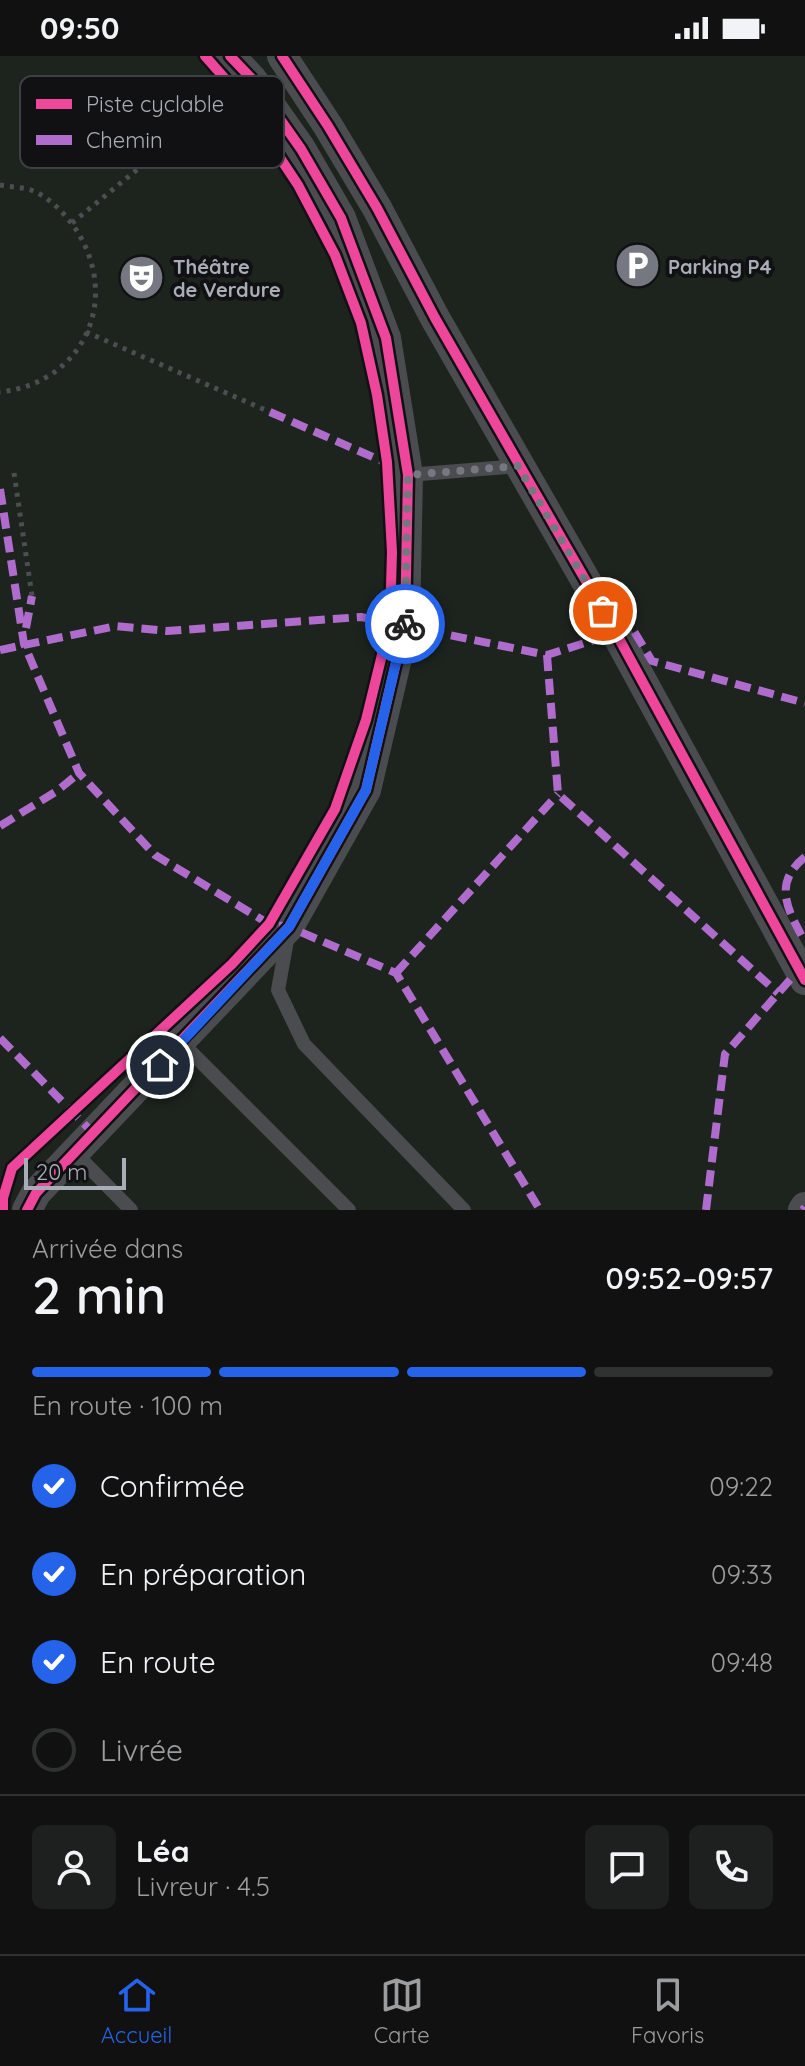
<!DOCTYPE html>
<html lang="fr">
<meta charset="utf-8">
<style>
:root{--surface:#111;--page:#1e1f1f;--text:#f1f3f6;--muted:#9c9d9f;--line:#303131;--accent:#2563eb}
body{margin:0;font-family:Quicksand,sans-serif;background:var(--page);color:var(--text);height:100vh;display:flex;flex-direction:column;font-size:30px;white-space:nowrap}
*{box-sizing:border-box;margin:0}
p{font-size:26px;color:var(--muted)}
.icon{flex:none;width:44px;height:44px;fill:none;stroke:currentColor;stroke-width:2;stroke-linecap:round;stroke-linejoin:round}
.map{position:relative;height:1154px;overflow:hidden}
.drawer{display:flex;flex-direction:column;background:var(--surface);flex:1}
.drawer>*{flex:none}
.scale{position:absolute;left:24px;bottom:20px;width:102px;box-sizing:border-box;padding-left:8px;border:4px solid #a8adb8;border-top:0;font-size:22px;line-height:28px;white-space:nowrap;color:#a8adb8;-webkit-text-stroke:6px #111113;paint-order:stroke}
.pin{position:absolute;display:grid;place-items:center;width:68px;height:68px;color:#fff;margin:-34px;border:4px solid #fff;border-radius:50%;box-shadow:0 2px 8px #0007}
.courier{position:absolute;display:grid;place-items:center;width:80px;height:80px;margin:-40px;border:6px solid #2563eb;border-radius:50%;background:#fff;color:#222;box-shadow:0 2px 10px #0007}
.head em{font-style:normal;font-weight:600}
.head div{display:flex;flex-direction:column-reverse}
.head{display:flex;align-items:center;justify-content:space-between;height:136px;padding:0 32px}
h1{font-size:52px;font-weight:600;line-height:60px}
.bar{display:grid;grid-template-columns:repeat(4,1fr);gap:12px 8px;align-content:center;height:96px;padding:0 32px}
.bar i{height:10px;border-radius:6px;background:var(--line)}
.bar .selected{background:var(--accent)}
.bar p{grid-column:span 4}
.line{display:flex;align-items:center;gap:20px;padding:0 32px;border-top:2px solid var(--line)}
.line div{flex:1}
.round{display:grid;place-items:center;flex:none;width:84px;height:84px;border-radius:12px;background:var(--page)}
ol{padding:0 32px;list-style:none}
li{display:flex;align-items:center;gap:24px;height:88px}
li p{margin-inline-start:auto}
li .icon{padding:8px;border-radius:50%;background:var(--accent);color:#fff;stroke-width:4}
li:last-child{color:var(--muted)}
li i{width:44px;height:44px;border:4px solid var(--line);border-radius:50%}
.status{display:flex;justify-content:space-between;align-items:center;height:56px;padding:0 40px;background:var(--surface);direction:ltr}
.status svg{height:22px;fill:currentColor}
.tab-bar{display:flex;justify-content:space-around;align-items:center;height:112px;border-top:2px solid var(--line);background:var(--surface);font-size:22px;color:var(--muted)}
.tab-bar a{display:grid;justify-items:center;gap:4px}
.tab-bar .selected{color:var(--accent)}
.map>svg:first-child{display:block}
.green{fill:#1d241e}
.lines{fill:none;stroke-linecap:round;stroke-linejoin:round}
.path{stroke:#4d4e52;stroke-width:5;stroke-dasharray:4 6;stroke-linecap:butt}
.lane{stroke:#4b4c50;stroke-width:14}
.street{stroke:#4b4c50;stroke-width:30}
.quiet{stroke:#b06ccc;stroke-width:8;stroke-dasharray:16 8;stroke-linecap:butt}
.cycleway-casing{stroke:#111113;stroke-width:15}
.cycleway{stroke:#ed469a;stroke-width:10}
.done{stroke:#757880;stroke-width:8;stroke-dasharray:0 14.4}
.route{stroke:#2563eb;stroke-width:10}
.labels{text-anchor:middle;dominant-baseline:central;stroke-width:8;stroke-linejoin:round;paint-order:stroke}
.poi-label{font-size:20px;font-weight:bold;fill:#a8adb8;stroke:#111113;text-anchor:start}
.key{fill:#111113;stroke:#3e4045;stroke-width:2}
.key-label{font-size:22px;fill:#a8adb8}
</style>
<div class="status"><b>09:50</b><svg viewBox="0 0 49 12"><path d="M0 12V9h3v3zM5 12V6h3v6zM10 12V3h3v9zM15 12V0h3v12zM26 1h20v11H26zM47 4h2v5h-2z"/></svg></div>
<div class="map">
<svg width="805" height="1154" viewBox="0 0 805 1154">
<rect width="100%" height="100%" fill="#171717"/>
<rect class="green" x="0" y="0" width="805" height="1154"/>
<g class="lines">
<g class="path">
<path d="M0,129C10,131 21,131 31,134C50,141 66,159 77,175C121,245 83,327 0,336"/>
<path d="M72,167L228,39"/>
<path d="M86,276L270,356"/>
<path d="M14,417L32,540"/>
</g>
<g class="lane">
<path d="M408,419L518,410"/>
<path d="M288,879L278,934L304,988L464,1154"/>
<path d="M181,986L349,1154"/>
<path d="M75,1097L131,1154"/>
</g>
<g class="street">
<path d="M282,0L328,70L377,152L435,262L617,579L805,924"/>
<path d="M27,1154L36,1137L289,871L366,734L405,568L408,419L386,282L341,162L301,93L251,22L230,0"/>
<path d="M803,1154L805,1151"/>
</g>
<g class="quiet">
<path d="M270,356L391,409"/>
<path d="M0,433L24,588L79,717L155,799L269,868L289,871L396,917L540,1154"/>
<path d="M26,572L32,540"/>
<path d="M0,594L116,570L167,575L361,561L547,599L632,572L652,605L805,647"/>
<path d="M547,599L558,738L778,937"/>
<path d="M0,770L57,735L79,717"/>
<path d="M805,801C771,828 789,856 805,886"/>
<path d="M396,917L558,738"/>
<path d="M0,982L94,1078"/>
<path d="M706,1154L725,998L802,910"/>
<path d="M803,1154L805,1151"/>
</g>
<defs>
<g id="cycleway">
<path d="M282,0L328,70L377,152L435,262L617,579L805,924"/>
<path d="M3,1154V1142L12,1112L232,908L269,868L335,753L366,664L390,566L392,496L387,406L377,339L361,267L335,199L298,129L235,34L205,0"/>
<path d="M27,1154L36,1137L289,871L366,734L405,568L408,419L386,282L341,162L301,93L251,22L230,0"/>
</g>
</defs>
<use href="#cycleway" class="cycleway-casing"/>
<use href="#cycleway" class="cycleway"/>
</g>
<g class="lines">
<path class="done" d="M405,568L408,419L518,410L603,555"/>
<path class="route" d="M160,1009L289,871L366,734L405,568"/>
</g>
<defs>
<symbol id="parking-disc" viewBox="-11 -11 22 22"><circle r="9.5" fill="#757880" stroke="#111113"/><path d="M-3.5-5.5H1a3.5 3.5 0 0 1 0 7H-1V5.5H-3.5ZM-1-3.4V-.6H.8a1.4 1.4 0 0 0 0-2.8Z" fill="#fff"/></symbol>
<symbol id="theatre-disc" viewBox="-11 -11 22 22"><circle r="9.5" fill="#757880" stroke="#111113"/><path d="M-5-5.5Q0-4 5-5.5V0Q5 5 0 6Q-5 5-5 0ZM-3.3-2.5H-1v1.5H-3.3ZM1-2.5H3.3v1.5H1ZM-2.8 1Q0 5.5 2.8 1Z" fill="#fff"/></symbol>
</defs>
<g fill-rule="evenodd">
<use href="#parking-disc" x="612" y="184" width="51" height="51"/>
<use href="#theatre-disc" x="116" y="196" width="51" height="51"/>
</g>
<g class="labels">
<g class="poi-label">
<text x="173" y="210">Théâtre<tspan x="173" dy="23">de Verdure</tspan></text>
<text x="668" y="210">Parking P4</text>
</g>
</g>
<rect x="20" y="20" width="264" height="92" rx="12" class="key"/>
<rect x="36" y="43" width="36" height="10" fill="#ed469a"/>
<rect x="36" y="79" width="36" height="10" fill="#b06ccc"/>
<g class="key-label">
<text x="86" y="56">Piste cyclable</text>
<text x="86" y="92">Chemin</text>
</g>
</svg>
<div class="scale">20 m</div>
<div class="pin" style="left:603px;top:555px;background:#ea580c"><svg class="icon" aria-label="bag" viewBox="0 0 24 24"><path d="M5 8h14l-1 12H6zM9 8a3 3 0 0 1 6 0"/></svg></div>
<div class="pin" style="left:160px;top:1009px;background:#1f2937"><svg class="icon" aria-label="home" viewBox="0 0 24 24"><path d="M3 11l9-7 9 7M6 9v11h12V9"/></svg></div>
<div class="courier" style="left:405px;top:568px"><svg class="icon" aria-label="bike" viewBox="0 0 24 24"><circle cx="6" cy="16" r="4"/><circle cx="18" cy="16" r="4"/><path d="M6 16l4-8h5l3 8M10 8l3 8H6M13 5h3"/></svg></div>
</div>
<section class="drawer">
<div class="head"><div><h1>2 min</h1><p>Arrivée dans</p></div><em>09:52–09:57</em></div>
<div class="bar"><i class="selected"></i><i class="selected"></i><i class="selected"></i><i></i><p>En route · 100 m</p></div>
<ol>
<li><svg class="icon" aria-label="check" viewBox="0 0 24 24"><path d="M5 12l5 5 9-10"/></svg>Confirmée<p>09:22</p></li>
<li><svg class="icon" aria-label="check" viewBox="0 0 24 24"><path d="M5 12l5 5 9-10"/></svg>En préparation<p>09:33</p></li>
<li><svg class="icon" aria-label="check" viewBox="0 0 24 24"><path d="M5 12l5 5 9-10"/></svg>En route<p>09:48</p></li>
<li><i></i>Livrée</li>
</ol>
<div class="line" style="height:144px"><a class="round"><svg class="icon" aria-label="person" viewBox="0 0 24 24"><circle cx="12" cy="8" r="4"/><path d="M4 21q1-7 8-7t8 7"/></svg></a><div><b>Léa</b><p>Livreur · 4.5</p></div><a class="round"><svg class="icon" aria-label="chat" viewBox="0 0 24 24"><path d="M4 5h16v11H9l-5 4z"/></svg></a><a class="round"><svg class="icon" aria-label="phone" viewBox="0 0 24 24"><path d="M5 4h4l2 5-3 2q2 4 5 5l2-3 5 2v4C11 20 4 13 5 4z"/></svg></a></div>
</section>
<nav class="tab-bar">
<a class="selected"><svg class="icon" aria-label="home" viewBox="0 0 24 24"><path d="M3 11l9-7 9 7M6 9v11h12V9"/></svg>Accueil</a>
<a><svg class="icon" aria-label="map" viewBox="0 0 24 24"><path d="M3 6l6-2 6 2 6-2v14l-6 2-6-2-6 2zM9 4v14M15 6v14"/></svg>Carte</a>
<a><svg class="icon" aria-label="saved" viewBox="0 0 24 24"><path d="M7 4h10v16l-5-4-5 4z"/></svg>Favoris</a>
</nav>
